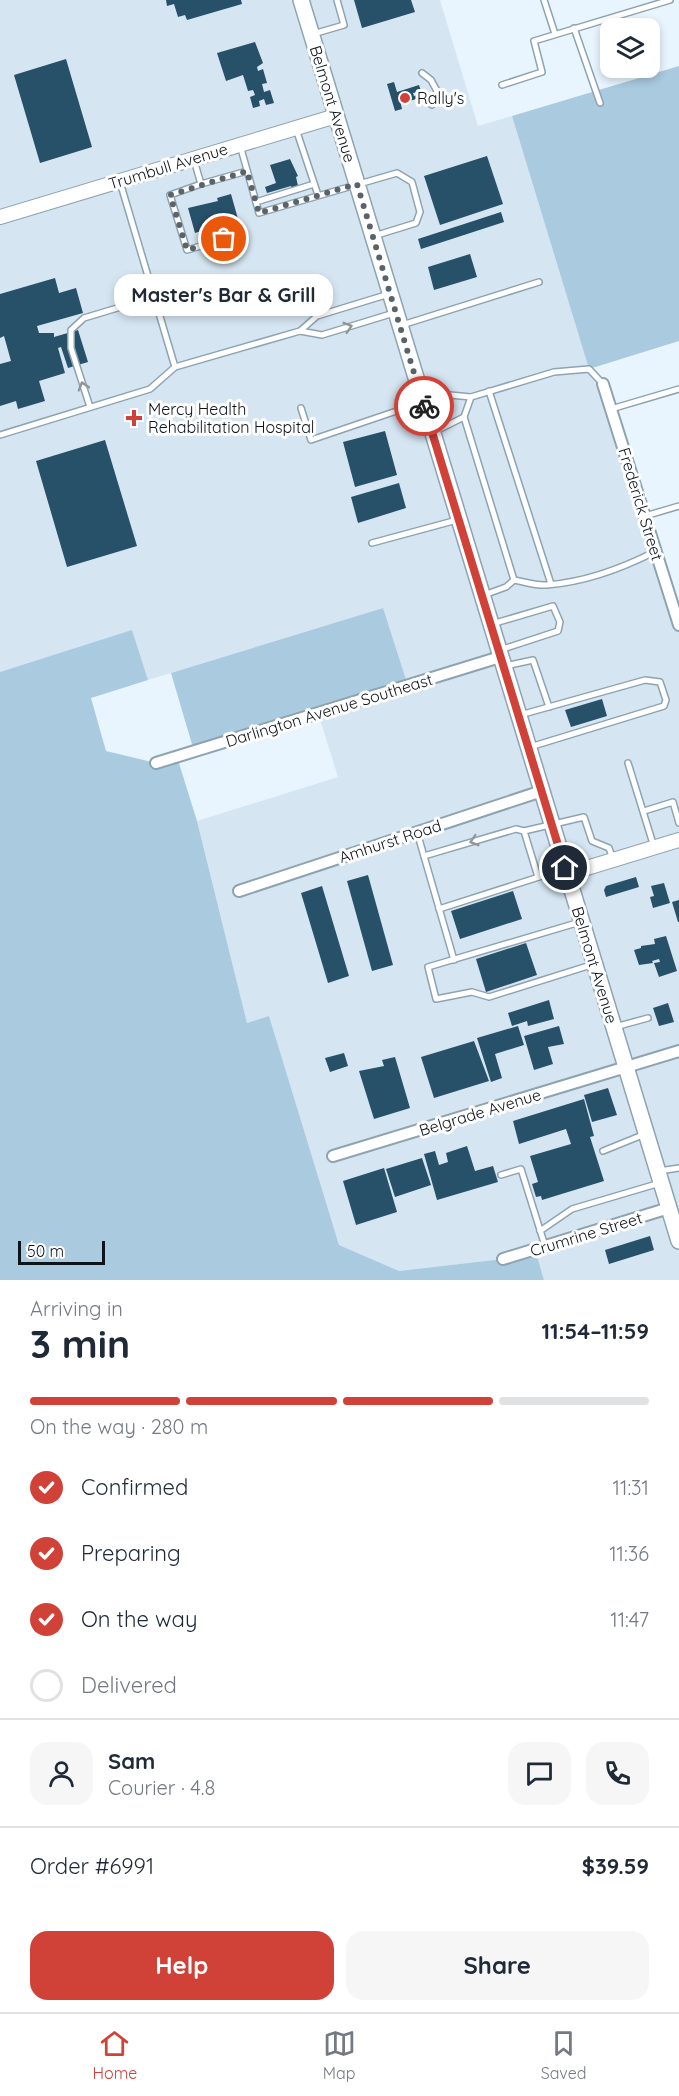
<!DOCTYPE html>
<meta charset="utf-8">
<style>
:root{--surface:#fff;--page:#f6f6f7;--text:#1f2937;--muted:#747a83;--line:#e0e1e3;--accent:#d04238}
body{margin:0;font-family:Quicksand,sans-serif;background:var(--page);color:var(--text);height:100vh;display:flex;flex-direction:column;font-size:22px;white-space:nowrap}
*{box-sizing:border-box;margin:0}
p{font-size:20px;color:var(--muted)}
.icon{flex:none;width:33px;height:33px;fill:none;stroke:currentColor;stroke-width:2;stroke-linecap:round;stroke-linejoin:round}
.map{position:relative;height:1280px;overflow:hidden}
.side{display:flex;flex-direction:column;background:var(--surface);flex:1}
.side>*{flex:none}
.controls{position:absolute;left:600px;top:18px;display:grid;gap:12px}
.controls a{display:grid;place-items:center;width:60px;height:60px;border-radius:12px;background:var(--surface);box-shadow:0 3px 9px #0003;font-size:30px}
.scale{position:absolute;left:18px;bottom:15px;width:87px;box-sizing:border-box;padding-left:6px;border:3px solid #0d141a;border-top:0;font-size:16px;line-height:21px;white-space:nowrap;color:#0d141a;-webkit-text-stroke:4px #fff;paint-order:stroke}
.pin{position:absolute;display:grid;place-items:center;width:51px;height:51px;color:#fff;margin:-26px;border:3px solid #fff;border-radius:50%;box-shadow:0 2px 6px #0007}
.courier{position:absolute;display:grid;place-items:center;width:60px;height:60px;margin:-30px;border:4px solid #d04238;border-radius:50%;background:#fff;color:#222;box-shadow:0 2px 8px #0007}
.bubble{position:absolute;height:42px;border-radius:18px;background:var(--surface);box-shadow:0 3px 9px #0003;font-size:20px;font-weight:700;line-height:42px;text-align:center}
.head em{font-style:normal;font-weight:700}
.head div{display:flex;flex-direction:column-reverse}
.head{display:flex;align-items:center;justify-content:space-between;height:102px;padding:0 30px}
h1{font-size:39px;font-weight:700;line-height:45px}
.bar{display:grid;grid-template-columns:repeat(4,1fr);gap:9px 6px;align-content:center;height:72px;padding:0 30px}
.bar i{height:8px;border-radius:4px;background:var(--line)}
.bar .active{background:var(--accent)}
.bar p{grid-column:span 4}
.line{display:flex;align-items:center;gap:15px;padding:0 30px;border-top:2px solid var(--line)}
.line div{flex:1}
.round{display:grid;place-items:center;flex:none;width:63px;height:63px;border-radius:18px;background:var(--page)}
ol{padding:0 30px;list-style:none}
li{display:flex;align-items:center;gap:18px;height:66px}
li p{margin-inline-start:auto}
li .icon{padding:6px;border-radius:50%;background:var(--accent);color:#fff;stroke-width:4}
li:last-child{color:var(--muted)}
li i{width:33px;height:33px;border:3px solid var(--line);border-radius:50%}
.action{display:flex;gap:12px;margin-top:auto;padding:12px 30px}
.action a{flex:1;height:69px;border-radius:18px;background:var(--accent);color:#fff;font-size:24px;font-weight:700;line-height:69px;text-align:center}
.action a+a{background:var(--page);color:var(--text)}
.tabs{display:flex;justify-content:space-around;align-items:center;height:84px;border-top:2px solid var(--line);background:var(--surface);font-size:16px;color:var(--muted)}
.tabs a{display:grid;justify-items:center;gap:3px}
.tabs .active{color:var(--accent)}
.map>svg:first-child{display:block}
.built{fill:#d5e6f2}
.green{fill:#aacae0}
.building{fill:#275069}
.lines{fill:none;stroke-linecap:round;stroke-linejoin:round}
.service-casing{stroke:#8ea3b1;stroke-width:8}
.minor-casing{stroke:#8ea3b1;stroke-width:14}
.tertiary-casing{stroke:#8ea3b1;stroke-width:16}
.secondary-casing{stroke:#8ea3b1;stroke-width:18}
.service{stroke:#fff;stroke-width:5}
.minor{stroke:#fff;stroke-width:10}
.tertiary{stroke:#fff;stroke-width:14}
.secondary{stroke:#fff;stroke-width:15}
.oneway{stroke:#929598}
.done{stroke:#5a636a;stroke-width:6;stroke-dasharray:0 10.8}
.route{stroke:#d04238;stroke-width:8}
.poi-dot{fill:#d04238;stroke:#fff;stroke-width:2}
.labels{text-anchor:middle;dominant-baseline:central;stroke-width:6;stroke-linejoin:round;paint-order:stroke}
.poi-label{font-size:16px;fill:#0d141a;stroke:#fff;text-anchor:start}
.street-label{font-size:16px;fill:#0d141a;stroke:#fff}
</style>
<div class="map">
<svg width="679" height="1280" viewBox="0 0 679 1280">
<rect width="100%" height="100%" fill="#e8f5fe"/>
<path class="built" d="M0,0H440L478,126L512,116L589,369L603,384L679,625V1280H544L535,1250L503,1259L399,1271L339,1245L269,1017L247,1023L197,821L338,777L318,713L383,608L148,680L132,631L0,672Z"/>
<g class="green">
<path d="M679,66V341L589,369L512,116Z"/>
<path d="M383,608L408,686L194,751L171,673Z"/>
<path d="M132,630L148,680L91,698L106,751L156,763L177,757L197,821L247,1023L269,1016L339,1245L399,1271L503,1259L535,1249L544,1280H0V672Z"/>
</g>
<g class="building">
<path d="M166,0H241L242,4L187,20L185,15L178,17L174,4L167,6Z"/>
<path d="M354,0H411L415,12L362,28Z"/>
<path d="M255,42L263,63L257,67L258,71L263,69L267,83L262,84L264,92L270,90L274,103L266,105L264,99L259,101L260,106L253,108L250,97L255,95L253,90L248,91L243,75L226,81L217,53Z"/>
<path d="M66,59L92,147L40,163L14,75Z"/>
<path d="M394,82L397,92L419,85L421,91L413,93L414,96L424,93L425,96L404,103L403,99L400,100L402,109L395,111L387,84Z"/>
<path d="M487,156L503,204L440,225L424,176Z"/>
<path d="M290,159L298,176L296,177L299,190L293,192L291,186L267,193L265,187L276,183L270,165Z"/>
<path d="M231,194L238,219L234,220L236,226L213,236L210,228L195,233L188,208L218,201L217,198Z"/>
<path d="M501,212L504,222L421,249L418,239Z"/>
<path d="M470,254L477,277L434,290L428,267Z"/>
<path d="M55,278L59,293L76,288L83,313L37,326L39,333H54V337L78,330L88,362L68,368L61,347L58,348L65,373L39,381L45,401L18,409L16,401L0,406V364L11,361L4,336L0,338V294Z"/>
<path d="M385,431L397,475L355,487L343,442Z"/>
<path d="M105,440L137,546L67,567L36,461Z"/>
<path d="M399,483L406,508L358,523L351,497Z"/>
<path d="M602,699L607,716L571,727L565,710Z"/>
<path d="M368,875L393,965L372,971L347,881Z"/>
<path d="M636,877L639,887L606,897L604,890L606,886Z"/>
<path d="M664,883L670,903L653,908L650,897L654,896L651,886Z"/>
<path d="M322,886L349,976L328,983L301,893Z"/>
<path d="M513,891L522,919L460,939L451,911Z"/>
<path d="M679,900V922H678L672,902Z"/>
<path d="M666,936L677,971L659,977L654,963L660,962L659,959L652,961L653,963L639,965L634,950L641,948V946L655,944L654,939Z"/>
<path d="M526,943L537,975L486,992L476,959Z"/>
<path d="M549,1000L554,1019L528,1026L527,1021L512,1026L508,1013Z"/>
<path d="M668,1003L674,1022L659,1026L653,1008Z"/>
<path d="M518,1026L524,1045L495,1054L502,1078L491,1082L477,1038Z"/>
<path d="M559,1026L564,1044L548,1047L553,1064L534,1070L524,1036Z"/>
<path d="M474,1041L489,1081L434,1098L421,1057Z"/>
<path d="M344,1053L348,1066L330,1072L325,1058Z"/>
<path d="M395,1057L410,1108L374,1119L359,1071L384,1066L382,1060Z"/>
<path d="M608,1088L617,1115L592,1122L584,1095Z"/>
<path d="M584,1099L594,1136L590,1137L604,1181L542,1200L541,1196L536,1197L532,1184L538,1182L530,1156L571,1144L566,1129L519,1144L513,1121Z"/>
<path d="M467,1146L475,1171L493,1166L498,1182L437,1200L424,1154L435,1151L439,1165L448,1162L446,1153Z"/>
<path d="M422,1158L431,1185L395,1197L386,1169Z"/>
<path d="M384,1168L397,1212L356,1225L343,1181Z"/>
<path d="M650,1236L654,1250L609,1264L605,1250Z"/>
</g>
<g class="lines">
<defs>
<g id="service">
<path d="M544,0L555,34"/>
<path d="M574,28L600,103"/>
<path d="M313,34L344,25L337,0"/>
<path d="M422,73L431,80L437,91L432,105"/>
<path d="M502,85L542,72L534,41L670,0"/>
<path d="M296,129L318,195"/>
<path d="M240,145L259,213L397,173L412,182L420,212L416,223L374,236"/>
<path d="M194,160L201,184L247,171"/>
<path d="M120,182L175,367"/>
<path d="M201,184L170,195L187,250L242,234"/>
<path d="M256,202L314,184"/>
<path d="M402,325L539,282"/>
<path d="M300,331L322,335L394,313"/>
<path d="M489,391L551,584"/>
<path d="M90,407L71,348V330L84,318L154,297"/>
<path d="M301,408L311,440L423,402L450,395L471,397L554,372L589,369L603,384"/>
<path d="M611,409L679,389"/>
<path d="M464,417L514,580L506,587L484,595"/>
<path d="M434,432L464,417L471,397"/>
<path d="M0,435L150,389L175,367L300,331L317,316L389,294"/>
<path d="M645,516L679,506"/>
<path d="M372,543L457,520"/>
<path d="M514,580C525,582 537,586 547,585C585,582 623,568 656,551"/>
<path d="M492,624L553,606L560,622L558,631L500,650"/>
<path d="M505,666L533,660L549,707"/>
<path d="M520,715L645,680L660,682L666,700L664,706L530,747"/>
<path d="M628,763L654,847"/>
<path d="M644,811L673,802L679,823"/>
<path d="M417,832L454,960"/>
<path d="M424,856L516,829L524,831"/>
<path d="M538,877L524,831L584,817L592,841L609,848L613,859"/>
<path d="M439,909L564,869"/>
<path d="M580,922L428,967L436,999L472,992L489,997L594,964"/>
<path d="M615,1027L648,1018"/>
<path d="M603,1151L645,1134"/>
<path d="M659,1171L679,1168"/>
<path d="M501,1175L521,1169L545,1246"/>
<path d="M540,1231L572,1209L660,1183"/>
</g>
<g id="minor">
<path d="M603,384L679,625"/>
<path d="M156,763L500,657"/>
<path d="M239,891L542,791"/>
<path d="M333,1156L679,1051"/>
<path d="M503,1259L669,1208"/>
</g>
<g id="tertiary">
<path d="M0,217L336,116"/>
<path d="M567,874L679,840"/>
</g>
<path id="secondary" d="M301,0L679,1241"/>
</defs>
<use href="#service" class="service-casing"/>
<use href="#minor" class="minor-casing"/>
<use href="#tertiary" class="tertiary-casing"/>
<use href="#secondary" class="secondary-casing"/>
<use href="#service" class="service"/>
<use href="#minor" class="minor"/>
<use href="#tertiary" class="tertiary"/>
<use href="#secondary" class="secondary"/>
</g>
<defs><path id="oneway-chevron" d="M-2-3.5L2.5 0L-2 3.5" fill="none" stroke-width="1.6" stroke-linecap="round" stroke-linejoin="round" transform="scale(1.5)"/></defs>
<g class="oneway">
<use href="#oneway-chevron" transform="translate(348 327) rotate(-17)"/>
<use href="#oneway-chevron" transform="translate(83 386) rotate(-107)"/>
<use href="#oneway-chevron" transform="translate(474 841) rotate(163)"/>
</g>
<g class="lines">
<path class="done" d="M224,239L187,250L170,195L247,171L259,213L357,184L424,406"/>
<path class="route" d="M424,406L565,868"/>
</g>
<g class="poi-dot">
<circle cx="405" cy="98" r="6"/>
<path d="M131 409h6v6h6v6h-6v6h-6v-6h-6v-6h6z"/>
</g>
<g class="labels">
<g class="poi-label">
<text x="417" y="98">Rally's</text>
<text x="148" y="409">Mercy Health<tspan x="148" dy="18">Rehabilitation Hospital</tspan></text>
</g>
<g class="street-label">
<text transform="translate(333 104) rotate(73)">Belmont Avenue</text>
<text transform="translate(168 166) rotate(-17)">Trumbull Avenue</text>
<text transform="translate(641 504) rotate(73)">Frederick Street</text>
<text transform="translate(329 710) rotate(-17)">Darlington Avenue Southeast</text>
<text transform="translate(390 841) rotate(-18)">Amhurst Road</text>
<text transform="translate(595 965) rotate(73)">Belmont Avenue</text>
<text transform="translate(480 1112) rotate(-17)">Belgrade Avenue</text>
<text transform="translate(586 1234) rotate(-17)">Crumrine Street</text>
</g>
</g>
</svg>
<div class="controls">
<a><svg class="icon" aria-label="layers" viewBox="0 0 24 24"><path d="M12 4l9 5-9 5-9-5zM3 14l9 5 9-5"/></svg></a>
</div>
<div class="scale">50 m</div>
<div class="pin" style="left:224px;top:239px;background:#ea580c"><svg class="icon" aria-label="bag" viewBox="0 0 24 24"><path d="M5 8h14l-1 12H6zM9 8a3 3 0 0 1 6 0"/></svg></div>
<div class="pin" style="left:565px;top:868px;background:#1f2937"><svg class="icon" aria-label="home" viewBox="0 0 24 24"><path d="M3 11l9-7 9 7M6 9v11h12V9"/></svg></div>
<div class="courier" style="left:424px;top:406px"><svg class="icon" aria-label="bike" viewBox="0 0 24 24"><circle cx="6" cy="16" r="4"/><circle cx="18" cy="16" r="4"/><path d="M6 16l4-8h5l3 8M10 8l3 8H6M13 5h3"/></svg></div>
<div class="bubble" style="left:114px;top:274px;width:219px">Master's Bar &amp; Grill</div>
</div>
<section class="side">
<div class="head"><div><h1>3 min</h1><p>Arriving in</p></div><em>11:54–11:59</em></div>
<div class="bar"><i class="active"></i><i class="active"></i><i class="active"></i><i></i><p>On the way · 280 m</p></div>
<ol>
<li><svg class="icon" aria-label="check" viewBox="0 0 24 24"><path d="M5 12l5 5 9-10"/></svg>Confirmed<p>11:31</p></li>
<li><svg class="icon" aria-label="check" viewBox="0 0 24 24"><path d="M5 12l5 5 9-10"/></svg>Preparing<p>11:36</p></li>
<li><svg class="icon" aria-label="check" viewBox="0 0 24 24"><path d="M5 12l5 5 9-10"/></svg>On the way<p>11:47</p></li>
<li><i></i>Delivered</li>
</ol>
<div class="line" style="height:108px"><a class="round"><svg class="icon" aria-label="person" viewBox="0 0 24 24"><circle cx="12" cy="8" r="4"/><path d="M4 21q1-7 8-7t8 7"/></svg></a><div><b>Sam</b><p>Courier · 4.8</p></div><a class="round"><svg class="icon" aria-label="chat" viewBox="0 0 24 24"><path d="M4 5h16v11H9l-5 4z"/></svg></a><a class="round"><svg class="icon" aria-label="phone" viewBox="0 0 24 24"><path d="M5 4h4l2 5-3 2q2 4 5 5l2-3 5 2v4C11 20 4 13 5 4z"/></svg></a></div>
<div class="line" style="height:78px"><div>Order #6991</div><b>$39.59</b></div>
<div class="action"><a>Help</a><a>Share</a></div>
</section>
<nav class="tabs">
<a class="active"><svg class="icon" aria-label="home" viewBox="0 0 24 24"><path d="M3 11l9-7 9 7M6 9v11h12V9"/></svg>Home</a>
<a><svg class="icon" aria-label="map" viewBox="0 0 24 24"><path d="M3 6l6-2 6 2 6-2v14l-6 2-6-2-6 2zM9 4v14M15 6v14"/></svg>Map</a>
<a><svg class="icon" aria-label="saved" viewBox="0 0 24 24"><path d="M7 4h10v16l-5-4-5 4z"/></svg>Saved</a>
</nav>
